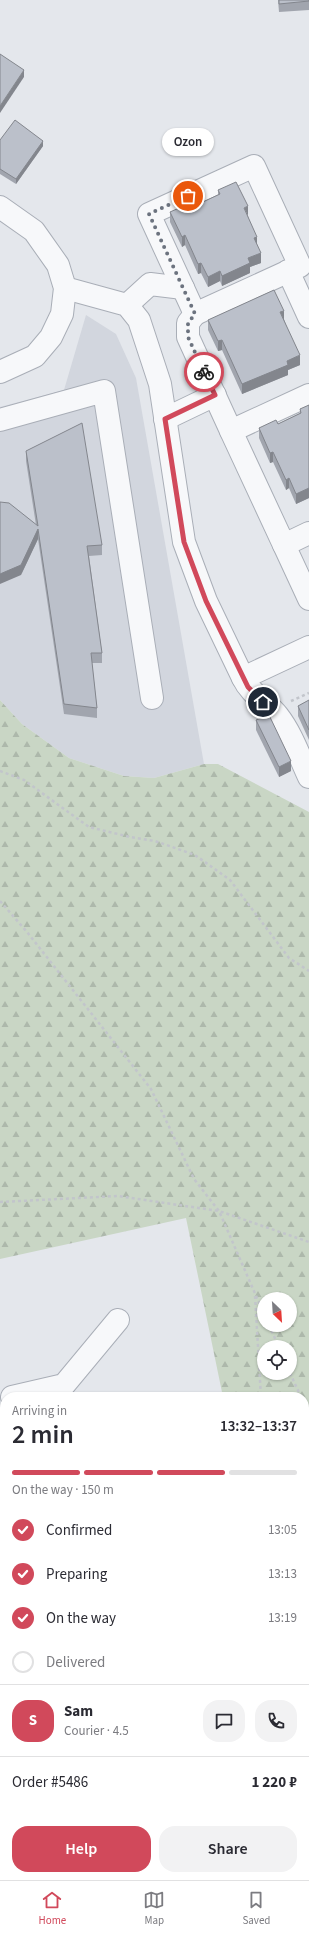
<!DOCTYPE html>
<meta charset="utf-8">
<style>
:root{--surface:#fff;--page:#f2f2f3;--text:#2b2b33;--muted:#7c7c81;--line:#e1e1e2;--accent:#d1495b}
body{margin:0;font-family:"Source Sans 3",sans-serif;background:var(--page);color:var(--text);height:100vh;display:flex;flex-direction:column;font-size:15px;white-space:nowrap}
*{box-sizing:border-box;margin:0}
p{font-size:13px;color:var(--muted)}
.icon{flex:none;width:22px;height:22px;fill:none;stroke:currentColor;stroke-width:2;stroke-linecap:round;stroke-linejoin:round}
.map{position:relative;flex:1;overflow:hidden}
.drawer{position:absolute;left:0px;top:1392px;width:309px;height:488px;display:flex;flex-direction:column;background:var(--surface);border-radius:16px 16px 0 0;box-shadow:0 1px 3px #0004}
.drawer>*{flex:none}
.needle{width:26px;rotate:155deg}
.buttons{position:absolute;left:257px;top:1292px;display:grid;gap:8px}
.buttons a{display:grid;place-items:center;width:40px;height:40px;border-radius:50%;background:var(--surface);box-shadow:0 1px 3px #0004;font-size:20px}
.pin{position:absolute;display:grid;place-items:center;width:34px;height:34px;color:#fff;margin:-17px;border:2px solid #fff;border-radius:50%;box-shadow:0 1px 4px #0007}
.courier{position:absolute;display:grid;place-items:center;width:40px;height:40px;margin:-20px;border:3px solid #d1495b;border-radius:50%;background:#fff;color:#222;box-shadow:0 1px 5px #0007}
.bubble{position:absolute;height:28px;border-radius:14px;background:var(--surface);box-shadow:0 1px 3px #0004;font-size:13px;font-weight:600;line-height:28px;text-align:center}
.summary em{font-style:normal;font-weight:600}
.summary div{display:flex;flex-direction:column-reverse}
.summary{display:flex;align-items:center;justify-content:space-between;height:68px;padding:0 12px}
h1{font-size:26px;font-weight:600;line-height:30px}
.bar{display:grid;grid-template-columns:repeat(4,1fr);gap:6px 4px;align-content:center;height:48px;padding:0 12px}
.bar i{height:5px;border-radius:3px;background:var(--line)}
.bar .on{background:var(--accent)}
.bar p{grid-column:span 4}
.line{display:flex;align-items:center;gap:10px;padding:0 12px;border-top:1px solid var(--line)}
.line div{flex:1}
.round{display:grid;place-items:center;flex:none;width:42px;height:42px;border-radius:16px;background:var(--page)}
ol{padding:0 12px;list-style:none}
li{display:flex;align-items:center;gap:12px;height:44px}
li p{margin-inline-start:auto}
li .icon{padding:4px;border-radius:50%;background:var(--accent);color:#fff;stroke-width:4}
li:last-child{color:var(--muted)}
li i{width:22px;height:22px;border:2px solid var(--line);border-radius:50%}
.cta{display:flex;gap:8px;margin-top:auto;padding:8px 12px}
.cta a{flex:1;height:46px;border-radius:16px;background:var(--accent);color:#fff;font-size:16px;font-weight:600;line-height:46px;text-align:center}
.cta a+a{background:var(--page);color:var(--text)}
.menu{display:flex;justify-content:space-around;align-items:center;height:56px;border-top:1px solid var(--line);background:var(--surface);font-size:11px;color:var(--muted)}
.menu a{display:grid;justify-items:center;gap:2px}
.menu .on{color:var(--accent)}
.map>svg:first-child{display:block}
.built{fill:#d2d6de}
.forest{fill:url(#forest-firs);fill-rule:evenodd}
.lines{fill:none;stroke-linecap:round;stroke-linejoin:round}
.minor-casing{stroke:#a9aeb7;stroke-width:24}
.path{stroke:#c2c5cb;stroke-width:2.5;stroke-dasharray:3 3;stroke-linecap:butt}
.minor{stroke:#f7f8fa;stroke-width:22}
.wall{fill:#a1a5ae}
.shaded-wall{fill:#83868d}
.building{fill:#bbc0ca;stroke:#83868d}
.done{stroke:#6c737f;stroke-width:4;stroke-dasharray:0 7.2}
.route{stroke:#d1495b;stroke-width:5}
</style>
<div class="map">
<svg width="309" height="1880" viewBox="0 0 309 1880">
<defs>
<pattern id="forest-firs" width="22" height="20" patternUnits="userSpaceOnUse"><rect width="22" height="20" fill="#c9d6c5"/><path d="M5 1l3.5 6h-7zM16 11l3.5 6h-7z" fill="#adb8ab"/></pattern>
</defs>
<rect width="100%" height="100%" fill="#e4e7ec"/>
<path class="built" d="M86,315L116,334L136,378L204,764L154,778L124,776L69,758L22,724L0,700V407L64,390Z"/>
<path class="forest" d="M0,700L22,724L69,758L124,776L154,778L204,764H218L309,812V1731L304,1708V1397H223L186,1218L0,1259ZM264,1299H290V1325H264ZM264,1347H290V1373H264Z"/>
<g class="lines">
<defs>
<g id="minor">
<path d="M254,166L300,266L195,314L149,214Z"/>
<path d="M0,207L34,231L58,265L65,288L62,314L51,337L35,356L0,372"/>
<path d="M288,271L309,317"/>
<path d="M65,288L127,305L139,320L160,384L184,542L206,601L243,678L309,647"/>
<path d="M127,305L150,284L183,288"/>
<path d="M195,314L188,323V337L231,431L309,395"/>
<path d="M165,419L215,395"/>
<path d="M0,420L104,391L152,698"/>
<path d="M231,431L284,545L309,533"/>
<path d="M284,545L309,599"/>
<path d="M243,678C251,695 267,702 278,716C292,734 300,758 309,777"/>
<path d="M12,1397L64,1385L118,1320"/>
<path d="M0,1674L5,1694"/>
<path d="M0,1731L5,1730"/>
<path d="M47,1875L48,1880"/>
</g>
</defs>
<use href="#minor" class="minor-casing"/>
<g class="path">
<path d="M291,701L309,693"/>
<path d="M0,771L24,780L89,827L130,837L155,841L195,855L230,880L289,958L309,971"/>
<path d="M0,901L27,932L151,1089L194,1179L219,1211L264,1314"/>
<path d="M0,1202L118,1196L219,1211L309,1242"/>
<path d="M255,1296L261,1397"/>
<path d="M269,1325L279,1347"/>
<path d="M290,1373L301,1397"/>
<path d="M304,1405L309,1436"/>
<path d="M304,1579L309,1590"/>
</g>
<use href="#minor" class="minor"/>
</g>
<g class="wall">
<path d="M278,0H309V10L279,12Z"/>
<path d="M0,140L43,146L16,184L0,174Z"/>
<path d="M218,190L248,216L257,244L261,263L250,267V273L222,286L220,281L208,287L201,273L198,274L185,245L182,247L170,222V212L190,208L218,195Z"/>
<path d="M284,319L300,365L288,370V375L242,394L222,350L218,351L208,330V320Z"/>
<path d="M309,405V498L296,504L289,488L286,490L273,462L270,463L259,438V428L278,424L300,413V409Z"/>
<path d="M26,451L102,545V555L89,556L102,653V663H92L97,708V718L64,714L38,539L21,575L36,525L26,461Z"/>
<path d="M309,700V740L298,716V706Z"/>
<path d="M256,720L291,771L279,777L256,730Z"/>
</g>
<g class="shaded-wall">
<path d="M24,70V77L0,113V106Z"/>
<path d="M43,141V146L16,184V179Z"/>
<path d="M248,206V216L244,208Z"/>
<path d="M185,235V245L182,247V237Z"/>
<path d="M257,237V247L254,238Z"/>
<path d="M261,253V263L250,267V273L222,286V276L248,258Z"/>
<path d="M201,263V273L198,274V264Z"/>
<path d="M220,271V281L208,287V277Z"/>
<path d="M284,311V321L280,312Z"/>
<path d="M222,340V350L218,351V341Z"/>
<path d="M300,355V365L288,370V375L242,394V384L287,361Z"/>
<path d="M273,452V462L270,463V453Z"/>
<path d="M289,478V488L286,490V480Z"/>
<path d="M309,488V498L296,504V494Z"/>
<path d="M38,529V539L21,575L0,584V574Z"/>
<path d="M291,761V771L279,777V767Z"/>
</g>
<g class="building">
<path d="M279,0H309V1L279,4Z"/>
<path d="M0,54L24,70L0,106Z"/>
<path d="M15,120L43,141L16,179L0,169V140Z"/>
<path d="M236,182L248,206L244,208L257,237L254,238L261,253L248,258L250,263L222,276L220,271L208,277L201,263L198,264L185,235L182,237L170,212L188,204L190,208L220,194L218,190Z"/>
<path d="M274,290L284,311L280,312L300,355L287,361L288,365L242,384L222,340L218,341L208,320Z"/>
<path d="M309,405V488L296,494L289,478L286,480L273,452L270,453L259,428L276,420L278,424L301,413L300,409Z"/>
<path d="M82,423L102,545L87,546L102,653H91L97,708L64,704L38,529L21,565L0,574V502L9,503L38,526L26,451Z"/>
<path d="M309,700V730L298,706Z"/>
<path d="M269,715L291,761L279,767L256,720Z"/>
</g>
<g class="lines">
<path class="done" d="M188,196L149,214L195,314L188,323V337L204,372"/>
<path class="route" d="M204,372L215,395L165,419L184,542L206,601L248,687L263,702"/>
</g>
</svg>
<div class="buttons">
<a><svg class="needle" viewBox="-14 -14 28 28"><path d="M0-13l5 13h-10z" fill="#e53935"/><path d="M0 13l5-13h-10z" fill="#7c7c81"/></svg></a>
<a><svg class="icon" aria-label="locate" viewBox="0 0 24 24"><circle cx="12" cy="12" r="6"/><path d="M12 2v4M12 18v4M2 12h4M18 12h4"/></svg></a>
</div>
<div class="pin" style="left:188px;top:196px;background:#ea580c"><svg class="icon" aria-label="bag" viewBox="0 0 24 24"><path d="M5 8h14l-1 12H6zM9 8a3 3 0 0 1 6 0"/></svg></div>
<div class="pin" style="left:263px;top:702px;background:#1f2937"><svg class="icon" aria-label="home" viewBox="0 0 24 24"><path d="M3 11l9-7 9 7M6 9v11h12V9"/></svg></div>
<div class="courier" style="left:204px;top:372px"><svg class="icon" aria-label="bike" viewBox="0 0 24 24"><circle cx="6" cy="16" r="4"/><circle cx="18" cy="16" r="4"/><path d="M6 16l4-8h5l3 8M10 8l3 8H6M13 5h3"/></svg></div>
<div class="bubble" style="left:162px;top:128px;width:52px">Ozon</div>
<section class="drawer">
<div class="summary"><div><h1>2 min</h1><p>Arriving in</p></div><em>13:32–13:37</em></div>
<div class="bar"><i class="on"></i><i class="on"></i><i class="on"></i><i></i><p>On the way · 150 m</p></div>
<ol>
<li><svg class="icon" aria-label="check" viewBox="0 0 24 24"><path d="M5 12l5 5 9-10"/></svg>Confirmed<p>13:05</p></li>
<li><svg class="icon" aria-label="check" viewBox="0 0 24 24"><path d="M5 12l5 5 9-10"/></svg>Preparing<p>13:13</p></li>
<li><svg class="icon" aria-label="check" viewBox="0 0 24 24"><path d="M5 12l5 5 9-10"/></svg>On the way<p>13:19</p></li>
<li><i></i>Delivered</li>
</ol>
<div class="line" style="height:72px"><b class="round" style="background:var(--accent);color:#fff">S</b><div><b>Sam</b><p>Courier · 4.5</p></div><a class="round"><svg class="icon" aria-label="chat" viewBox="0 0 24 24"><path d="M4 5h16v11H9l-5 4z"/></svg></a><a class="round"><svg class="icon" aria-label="phone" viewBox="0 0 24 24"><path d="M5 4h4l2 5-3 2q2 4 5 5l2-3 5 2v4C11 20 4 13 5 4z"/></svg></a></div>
<div class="line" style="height:52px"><div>Order #5486</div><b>1 220 ₽</b></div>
<div class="cta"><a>Help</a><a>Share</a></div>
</section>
</div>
<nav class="menu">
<a class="on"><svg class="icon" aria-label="home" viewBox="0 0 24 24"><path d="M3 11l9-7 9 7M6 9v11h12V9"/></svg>Home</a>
<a><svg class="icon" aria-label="map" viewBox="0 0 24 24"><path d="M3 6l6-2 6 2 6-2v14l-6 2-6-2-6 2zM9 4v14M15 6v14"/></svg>Map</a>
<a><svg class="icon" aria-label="saved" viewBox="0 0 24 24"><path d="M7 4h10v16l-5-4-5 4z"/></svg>Saved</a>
</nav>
